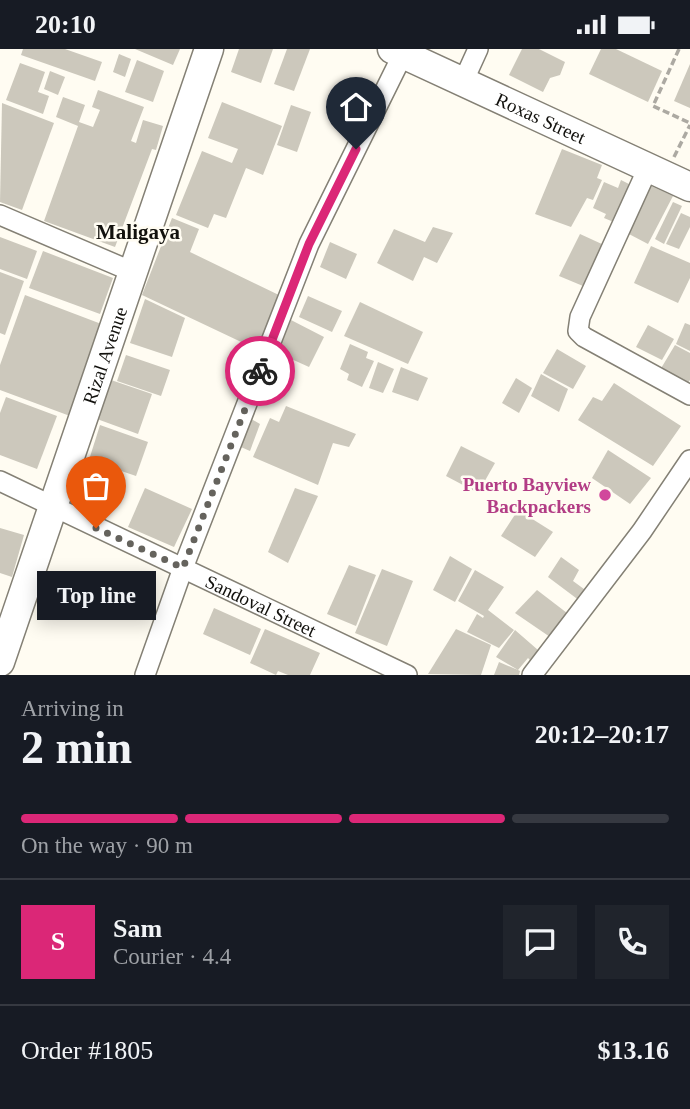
<!DOCTYPE html>
<meta charset="utf-8">
<style>
:root{--surface:#171b24;--page:#20242c;--text:#f1f3f6;--muted:#9ea1a6;--line:#363941;--accent:#db2777}
body{margin:0;font-family:"Times New Roman",serif;background:var(--page);color:var(--text);height:100vh;display:flex;flex-direction:column;font-size:26px;white-space:nowrap}
*{box-sizing:border-box;margin:0}
p{font-size:23px;color:var(--muted)}
.icon{flex:none;width:38px;height:38px;fill:none;stroke:currentColor;stroke-width:2;stroke-linecap:round;stroke-linejoin:round}
.map{position:relative;height:626px;overflow:hidden}
.panel{display:flex;flex-direction:column;background:var(--surface);flex:1}
.panel>*{flex:none}
.pin{position:absolute;display:grid;place-items:center;width:60px;height:60px;color:#fff;margin:-72px -30px;border-radius:50% 50% 50% 0;rotate:-45deg;box-shadow:0 0 7px #0007}
.pin .icon{rotate:45deg}
.courier{position:absolute;display:grid;place-items:center;width:70px;height:70px;margin:-35px;border:5px solid #db2777;border-radius:50%;background:#fff;color:#222;box-shadow:0 2px 9px #0007}
.bubble{position:absolute;height:49px;border-radius:0px;background:var(--surface);box-shadow:0 4px 18px #0003;font-size:23px;font-weight:700;line-height:49px;text-align:center}
.head em{font-style:normal;font-weight:700}
.head div{display:flex;flex-direction:column-reverse}
.head{display:flex;align-items:center;justify-content:space-between;height:119px;padding:0 21px}
h1{font-size:46px;font-weight:700;line-height:52px}
.bar{display:grid;grid-template-columns:repeat(4,1fr);gap:10px 7px;align-content:center;height:84px;padding:0 21px}
.bar i{height:9px;border-radius:5px;background:var(--line)}
.bar .on{background:var(--accent)}
.bar p{grid-column:span 4}
.line{display:flex;align-items:center;gap:18px;padding:0 21px;border-top:2px solid var(--line)}
.line div{flex:1}
.round{display:grid;place-items:center;flex:none;width:74px;height:74px;border-radius:0px;background:var(--page)}
.status{display:flex;justify-content:space-between;align-items:center;height:49px;padding:0 35px;background:var(--surface);direction:ltr}
.status svg{height:19px;fill:currentColor}
.map>svg:first-child{display:block}
.building{fill:#ccc8bc}
.lines{fill:none;stroke-linecap:round;stroke-linejoin:round}
.street-casing{stroke:#848075;stroke-width:22}
.secondary-casing{stroke:#848075;stroke-width:31}
.path{stroke:#aca9a2;stroke-width:3.5;stroke-dasharray:7 3.5;stroke-linecap:butt}
.street{stroke:#fff;stroke-width:19}
.secondary{stroke:#fff;stroke-width:28}
.done{stroke:#65635d;stroke-width:7;stroke-dasharray:0 12.6}
.route{stroke:#db2777;stroke-width:9}
.hotel-dot{fill:#d1479c;stroke:#fffcf2;stroke-width:2.5}
.labels{text-anchor:middle;dominant-baseline:central;stroke-width:5;stroke-linejoin:round;paint-order:stroke}
.street-label{font-size:19px;fill:#12110d;stroke:#fffcf2}
.hotel-label{font-size:19px;font-weight:bold;fill:#b23c85;stroke:#fffcf2;text-anchor:end}
.neighbourhood-label{font-size:21px;font-weight:bold;fill:#12110d;stroke:#fffcf2}
</style>
<div class="status"><b>20:10</b><svg viewBox="0 0 49 12"><path d="M0 12V9h3v3zM5 12V6h3v6zM10 12V3h3v9zM15 12V0h3v12zM26 1h20v11H26zM47 4h2v5h-2z"/></svg></div>
<div class="map">
<svg width="690" height="626" viewBox="0 0 690 626">
<rect width="100%" height="100%" fill="#fffcf2"/>
<g class="building">
<path d="M23,0H65L102,13L95,32L21,6Z"/>
<path d="M135,0H180L173,16Z"/>
<path d="M239,0H273L261,34L231,23Z"/>
<path d="M287,0H310L294,42L274,35Z"/>
<path d="M522,0H539L565,13L560,26L550,29L543,43L509,26Z"/>
<path d="M601,0H616L662,22L648,53L589,25Z"/>
<path d="M119,5L131,10L125,28L113,23Z"/>
<path d="M137,11L164,22L153,53L125,43Z"/>
<path d="M20,14L45,23L38,43L49,47L43,65L6,51Z"/>
<path d="M690,15V59L674,52Z"/>
<path d="M50,22L65,28L58,46L44,40Z"/>
<path d="M98,41L144,58L131,92L136,94L143,71L163,77L156,101L152,100L115,198L44,172L78,77L56,68L63,48L85,56L79,73L93,78L100,61L92,58Z"/>
<path d="M222,53L282,77L263,126L246,119L226,169L214,165L208,179L176,166L202,102L232,114L238,100L208,89Z"/>
<path d="M2,54L54,74L22,161L0,153Z"/>
<path d="M291,56L311,63L297,103L277,96Z"/>
<path d="M562,100L602,116L597,129L602,131L593,151L587,149L571,178L535,165Z"/>
<path d="M621,131L633,137L616,174L604,169L606,165L593,159L604,133L618,139Z"/>
<path d="M651,137L673,147L648,195L627,184Z"/>
<path d="M673,153L682,157L664,195L655,190Z"/>
<path d="M681,164L690,168V178L679,200L666,195Z"/>
<path d="M172,169L199,180L190,203L283,248L258,301L142,246Z"/>
<path d="M433,178L453,184L437,214L424,208L413,232L377,214L394,180L425,193Z"/>
<path d="M580,185L604,196L583,237L559,227Z"/>
<path d="M0,188L37,202L27,230L0,220Z"/>
<path d="M330,193L357,205L346,230L320,218Z"/>
<path d="M651,197L690,214V229L678,254L634,234Z"/>
<path d="M43,202L113,229L100,265L29,239Z"/>
<path d="M0,223L24,232L5,286L0,284Z"/>
<path d="M25,246L104,276L70,367L0,341V316Z"/>
<path d="M308,247L342,262L332,283L299,268Z"/>
<path d="M145,250L185,269L172,308L130,294Z"/>
<path d="M360,253L423,283L408,315L344,287Z"/>
<path d="M291,271L324,288L309,318L276,303Z"/>
<path d="M685,274L690,276V302L676,295Z"/>
<path d="M648,276L674,290L662,311L636,298Z"/>
<path d="M350,295L368,303L366,309L374,312L362,338L347,331L349,325L340,320Z"/>
<path d="M675,296L690,304V331L687,336L660,321Z"/>
<path d="M557,300L586,317L573,340L543,324Z"/>
<path d="M126,306L170,321L161,347L117,332Z"/>
<path d="M378,313L394,320L383,344L369,339Z"/>
<path d="M401,318L428,329L418,352L392,343Z"/>
<path d="M541,325L568,340L559,363L531,347Z"/>
<path d="M516,329L532,339L519,364L502,354Z"/>
<path d="M111,331L152,345L138,385L97,370Z"/>
<path d="M614,334L681,377L653,417L578,371L593,348L602,352Z"/>
<path d="M6,348L57,367L37,420L0,406V364Z"/>
<path d="M286,357L356,385L349,398L333,394L318,436L253,408L270,369L279,373Z"/>
<path d="M246,367L260,375L250,402L234,395Z"/>
<path d="M100,376L148,393L136,427L89,411Z"/>
<path d="M461,397L495,414L478,444L446,427Z"/>
<path d="M608,401L651,429L630,455L592,429Z"/>
<path d="M85,412L115,422L101,465L70,455Z"/>
<path d="M145,439L192,460L174,498L128,478Z"/>
<path d="M295,439L318,447L288,514L268,503Z"/>
<path d="M518,461L553,483L535,508L501,487Z"/>
<path d="M0,479L24,486L12,528L0,524Z"/>
<path d="M450,507L472,520L455,553L433,541Z"/>
<path d="M561,508L579,521L573,532L588,543L580,552L548,528Z"/>
<path d="M349,516L376,526L356,577L327,565Z"/>
<path d="M382,520L413,532L387,597L355,584Z"/>
<path d="M475,521L504,538L488,561L514,581L499,599L467,583L477,565L483,569L484,567L458,552Z"/>
<path d="M537,541L567,564L553,590L515,564Z"/>
<path d="M214,559L261,580L250,606L203,585Z"/>
<path d="M265,580L320,604L310,626H288L278,622L276,626L250,614Z"/>
<path d="M456,580L491,596L481,626L428,625Z"/>
<path d="M515,581L538,601L530,611L528,609L518,621L520,622L519,626H494L499,613L518,621L496,608Z"/>
</g>
<g class="lines">
<defs>
<g id="street">
<path d="M463,33L478,0"/>
<path d="M648,119L580,268L578,282L584,288L690,346"/>
<path d="M0,166L133,223"/>
<path id="s1" d="M0,432L407,626"/>
<path d="M145,626L183,519L309,195L403,5"/>
<path d="M532,626L642,482L690,411"/>
</g>
<g id="secondary">
<path id="s2" d="M392,0L690,138"/>
<path id="s3" d="M0,613L209,0"/>
</g>
</defs>
<use href="#street" class="street-casing"/>
<use href="#secondary" class="secondary-casing"/>
<g class="path">
<path d="M679,0L653,57L690,74"/>
<path d="M674,108L690,76"/>
</g>
<use href="#street" class="street"/>
<use href="#secondary" class="secondary"/>
</g>
<g class="lines">
<path class="done" d="M96,479L183,519L260,322"/>
<path class="route" d="M260,322L309,195L356,100"/>
</g>
<circle class="hotel-dot" cx="605" cy="446" r="7"/>
<g class="labels">
<g class="street-label">
<text stroke="none"><textPath href="#s2" startOffset="164">Roxas Street</textPath></text>
<text stroke="none"><textPath href="#s3" startOffset="324">Rizal Avenue</textPath></text>
<text stroke="none"><textPath href="#s1" startOffset="289">Sandoval Street</textPath></text>
</g>
<g class="hotel-label">
<text x="591" y="435">Puerto Bayview<tspan x="591" dy="22">Backpackers</tspan></text>
</g>
<g class="neighbourhood-label">
<text x="138" y="183">Maligaya</text>
</g>
</g>
</svg>
<div class="pin" style="left:96px;top:479px;background:#ea580c"><svg class="icon" aria-label="bag" viewBox="0 0 24 24"><path d="M5 8h14l-1 12H6zM9 8a3 3 0 0 1 6 0"/></svg></div>
<div class="pin" style="left:356px;top:100px;background:#1f2937"><svg class="icon" aria-label="home" viewBox="0 0 24 24"><path d="M3 11l9-7 9 7M6 9v11h12V9"/></svg></div>
<div class="courier" style="left:260px;top:322px"><svg class="icon" aria-label="bike" viewBox="0 0 24 24"><circle cx="6" cy="16" r="4"/><circle cx="18" cy="16" r="4"/><path d="M6 16l4-8h5l3 8M10 8l3 8H6M13 5h3"/></svg></div>
<div class="bubble" style="left:37px;top:522px;width:119px">Top line</div>
</div>
<section class="panel">
<div class="head"><div><h1>2 min</h1><p>Arriving in</p></div><em>20:12–20:17</em></div>
<div class="bar"><i class="on"></i><i class="on"></i><i class="on"></i><i></i><p>On the way · 90 m</p></div>
<div class="line" style="height:126px"><b class="round" style="background:var(--accent);color:#fff">S</b><div><b>Sam</b><p>Courier · 4.4</p></div><a class="round"><svg class="icon" aria-label="chat" viewBox="0 0 24 24"><path d="M4 5h16v11H9l-5 4z"/></svg></a><a class="round"><svg class="icon" aria-label="phone" viewBox="0 0 24 24"><path d="M5 4h4l2 5-3 2q2 4 5 5l2-3 5 2v4C11 20 4 13 5 4z"/></svg></a></div>
<div class="line" style="height:91px"><div>Order #1805</div><b>$13.16</b></div>
</section>
